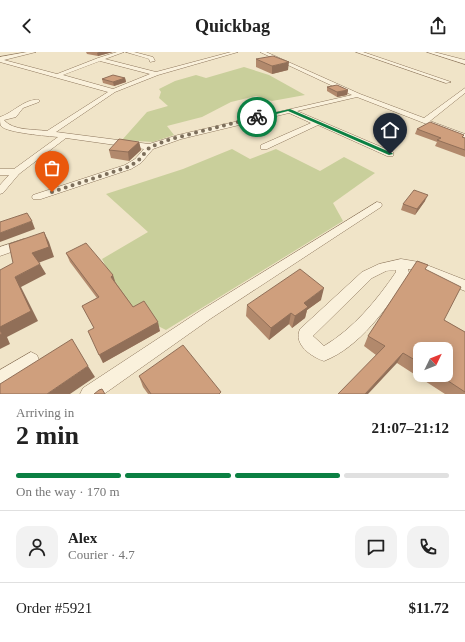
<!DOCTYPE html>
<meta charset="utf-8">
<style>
:root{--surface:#fff;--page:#f2f2f2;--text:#222;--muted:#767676;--line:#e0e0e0;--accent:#0b8043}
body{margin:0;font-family:"Times New Roman",serif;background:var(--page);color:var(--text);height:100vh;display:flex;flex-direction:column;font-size:15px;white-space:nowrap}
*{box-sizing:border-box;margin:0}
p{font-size:13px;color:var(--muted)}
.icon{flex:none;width:22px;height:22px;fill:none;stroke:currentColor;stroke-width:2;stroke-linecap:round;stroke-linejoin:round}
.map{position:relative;height:342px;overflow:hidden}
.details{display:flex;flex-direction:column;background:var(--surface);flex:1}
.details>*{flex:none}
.needle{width:26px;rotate:47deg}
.controls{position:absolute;left:413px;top:290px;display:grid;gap:8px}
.controls a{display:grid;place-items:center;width:40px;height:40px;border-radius:8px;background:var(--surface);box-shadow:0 2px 10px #0003;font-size:20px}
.pin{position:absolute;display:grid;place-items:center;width:34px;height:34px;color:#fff;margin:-41px -17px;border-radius:50% 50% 50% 0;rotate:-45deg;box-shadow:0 0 4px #0007}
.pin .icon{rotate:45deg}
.courier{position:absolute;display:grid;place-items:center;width:40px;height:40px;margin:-20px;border:3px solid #0b8043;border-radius:50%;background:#fff;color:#222;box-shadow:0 1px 5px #0007}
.headline em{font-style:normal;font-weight:800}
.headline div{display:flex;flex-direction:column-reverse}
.headline{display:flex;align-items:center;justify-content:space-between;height:68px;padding:0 16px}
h1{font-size:26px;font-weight:800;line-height:30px}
.bar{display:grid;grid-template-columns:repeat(4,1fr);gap:6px 4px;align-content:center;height:48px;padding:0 16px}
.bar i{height:5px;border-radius:3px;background:var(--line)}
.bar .current{background:var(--accent)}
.bar p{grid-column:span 4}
.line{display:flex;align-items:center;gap:10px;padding:0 16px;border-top:1px solid var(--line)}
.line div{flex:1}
.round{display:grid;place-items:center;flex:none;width:42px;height:42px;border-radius:12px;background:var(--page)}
header{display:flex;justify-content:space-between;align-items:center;height:52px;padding:0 16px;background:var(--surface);font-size:18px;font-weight:800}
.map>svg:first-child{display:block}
.green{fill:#c9cf9b}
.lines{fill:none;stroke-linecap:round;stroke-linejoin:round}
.minor-casing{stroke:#8d765c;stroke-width:1}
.minor{fill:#faf1dc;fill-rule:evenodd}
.wall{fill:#b2896c;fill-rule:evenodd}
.shaded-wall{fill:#916f58}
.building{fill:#cf9f7d;stroke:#916f58}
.route{fill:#0b8043}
.done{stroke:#7c6e5b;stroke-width:4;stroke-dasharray:0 7.2}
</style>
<header><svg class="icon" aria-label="back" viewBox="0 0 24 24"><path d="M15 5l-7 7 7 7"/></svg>Quickbag<svg class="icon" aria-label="share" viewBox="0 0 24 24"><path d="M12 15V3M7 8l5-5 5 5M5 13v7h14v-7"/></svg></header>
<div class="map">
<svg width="465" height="342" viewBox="0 0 465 342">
<rect width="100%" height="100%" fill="#f0e4c8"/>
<g class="green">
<path d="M244,15L269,23L305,43L272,49L256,44L231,50L202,65L167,74L174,83L153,90L122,88L147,60L168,54L159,46L161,40L159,37L175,29L196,23L206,26Z"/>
<path d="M232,97L250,107L276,97L320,119L344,105L375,121L333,151L343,169L166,278L128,259L102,207L148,180L106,142L183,117Z"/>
</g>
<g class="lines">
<defs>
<g id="minor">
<path d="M27,0H36L4,8L57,22L98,6L117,0H124L105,7L156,20L231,0H238L158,23L115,40L56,80L149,92L178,83L352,43L260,0H266L360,42L424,66L465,36V41L430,69L465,82V87L357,45L297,59L393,100V104H387L318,73L267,97H261V93L311,71L289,61L181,87L153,97L141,111L131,117L41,147H33L32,145L33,143L125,113L135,107L144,97L66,86L19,122L3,141L0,142V133L9,123H0V117H14L58,85C48,84 7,81 1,74C0,72 0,68 0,65C13,61 25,46 39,48V50L23,56L16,65L4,68C13,79 34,77 47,79L108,40L0,10V5ZM100,9L150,22L113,37L63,23Z"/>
<path d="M126,0H134L153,5L155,9L150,10L149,7Z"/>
<path d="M356,0H363L451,30L446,31Z"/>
<path d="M427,0H434L465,8V12Z"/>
<path d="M377,150L381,151L382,153L381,155L210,267L104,342H80L83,336L200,259Z"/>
<path d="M24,187L28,188L30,191L28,194L0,204V195Z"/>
<path d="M401,207L419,210L465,228V239L413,218L408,217L409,221L408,224C387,256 360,295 324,309C312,305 293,293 300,277L362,220L379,212ZM396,218V220C377,248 353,277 324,294L313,284L372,226L386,219Z"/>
<path d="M31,300L37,303L39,308L37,313L0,336V318Z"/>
</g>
</defs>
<use href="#minor" class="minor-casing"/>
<use href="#minor" class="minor"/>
</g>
<g class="wall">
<path d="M86,0H113L98,4L87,2Z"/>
<path d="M256,7L288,18L272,22L256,15Z"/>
<path d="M125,26L126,30L114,34L103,31L102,27Z"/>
<path d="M327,35L348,38L347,43L337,45L327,39Z"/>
<path d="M417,77L464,83L463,85L465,86V105L435,94L437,90L415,82Z"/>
<path d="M139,90L141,98L129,109L111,106L109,98Z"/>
<path d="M425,149L415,163L401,158L403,152Z"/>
<path d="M66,201L116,231L133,255L160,279L103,311L94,276L82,254L97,246L70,210Z"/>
<path d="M425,217L444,268L465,280V342H445L397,311L376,303L364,294L368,284ZM420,297L446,323H420Z"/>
<path d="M321,248L307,258L305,266L292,276L289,272L269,288L246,264L247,253Z"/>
<path d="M139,324L221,342H148L143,335Z"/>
</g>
<g class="shaded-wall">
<path d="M99,0H113L98,4L97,1Z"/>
<path d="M289,10L288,18L272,22V14Z"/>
<path d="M125,26L126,30L114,34L113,30Z"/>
<path d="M348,38L347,43L337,45V40Z"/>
<path d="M139,90L141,98L129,109L128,100Z"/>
<path d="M428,143L425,149L415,163L417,157Z"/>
<path d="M32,169L35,177L0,190V181Z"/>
<path d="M44,180L49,190L54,205L38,211L32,201Z"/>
<path d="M40,212L46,222L21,235L38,269L7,285L10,292L0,297V275L15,225Z"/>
<path d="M113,223L116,232L111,225Z"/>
<path d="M324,236L321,248L307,258L305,266L292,276L295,264L304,251Z"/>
<path d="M291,261L289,272L269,288L271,276Z"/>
<path d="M158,270L160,279L103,311L99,303Z"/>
<path d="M403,301L397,311L368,342H365Z"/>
<path d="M88,314L95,325L70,342H47Z"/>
</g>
<g class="building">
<path d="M273,4L289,10L272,14L256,7Z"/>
<path d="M113,23L125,26L113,30L102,27Z"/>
<path d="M337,33L348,38L337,40L327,35Z"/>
<path d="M430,70L464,83L462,85L465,86V98L437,88L441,86L417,77Z"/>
<path d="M119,87L139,90L128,100L109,98Z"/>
<path d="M414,138L428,143L417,157L403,152Z"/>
<path d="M27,161L32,169L0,181V170Z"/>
<path d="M44,180L49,195L32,201L40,212L15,225L31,259L0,275V218L13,211L9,192Z"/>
<path d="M86,191L113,223L111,225L133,255L144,249L158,270L99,303L88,279L94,276L82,254L99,245L66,201Z"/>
<path d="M417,209L428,213L425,217L461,235L444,268L465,280V340L439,323H446V297H420V311L403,301L365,342H338L385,294L368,284Z"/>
<path d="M300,217L324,236L304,251L308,255L295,264L291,261L271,276L247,253Z"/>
<path d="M0,278L2,282L0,283Z"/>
<path d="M72,287L88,314L47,342H0V332Z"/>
<path d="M183,293L221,340L219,342H151L139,324Z"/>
<path d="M102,337L105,342H94L99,338Z"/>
</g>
<path class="route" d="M290,57L392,101L393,102L389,103L288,59L257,67L255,65Z"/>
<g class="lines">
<path class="done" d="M52,140L128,115L138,109L150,95L171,87L257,65"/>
</g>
</svg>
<div class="controls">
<a><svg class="needle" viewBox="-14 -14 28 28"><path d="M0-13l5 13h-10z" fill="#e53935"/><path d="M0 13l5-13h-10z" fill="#767676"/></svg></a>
</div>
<div class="pin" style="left:52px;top:140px;background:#ea580c"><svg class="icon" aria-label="bag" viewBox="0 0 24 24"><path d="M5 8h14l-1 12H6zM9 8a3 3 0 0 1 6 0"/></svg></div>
<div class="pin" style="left:390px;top:102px;background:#1f2937"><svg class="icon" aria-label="home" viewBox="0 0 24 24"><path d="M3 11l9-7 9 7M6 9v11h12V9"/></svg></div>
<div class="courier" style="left:257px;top:65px"><svg class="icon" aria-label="bike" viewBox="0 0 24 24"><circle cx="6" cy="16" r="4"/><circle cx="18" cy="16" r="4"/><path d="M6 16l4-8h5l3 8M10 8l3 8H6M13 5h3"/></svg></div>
</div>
<section class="details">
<div class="headline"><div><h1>2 min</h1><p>Arriving in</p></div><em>21:07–21:12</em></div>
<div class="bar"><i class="current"></i><i class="current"></i><i class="current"></i><i></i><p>On the way · 170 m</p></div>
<div class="line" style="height:72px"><a class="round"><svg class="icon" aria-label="person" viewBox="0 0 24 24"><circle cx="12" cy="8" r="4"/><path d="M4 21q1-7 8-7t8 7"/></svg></a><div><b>Alex</b><p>Courier · 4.7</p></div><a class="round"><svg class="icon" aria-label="chat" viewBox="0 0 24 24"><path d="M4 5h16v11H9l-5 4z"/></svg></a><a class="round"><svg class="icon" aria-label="phone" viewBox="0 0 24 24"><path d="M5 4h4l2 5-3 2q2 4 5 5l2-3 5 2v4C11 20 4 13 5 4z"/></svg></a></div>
<div class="line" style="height:52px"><div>Order #5921</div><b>$11.72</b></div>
</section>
